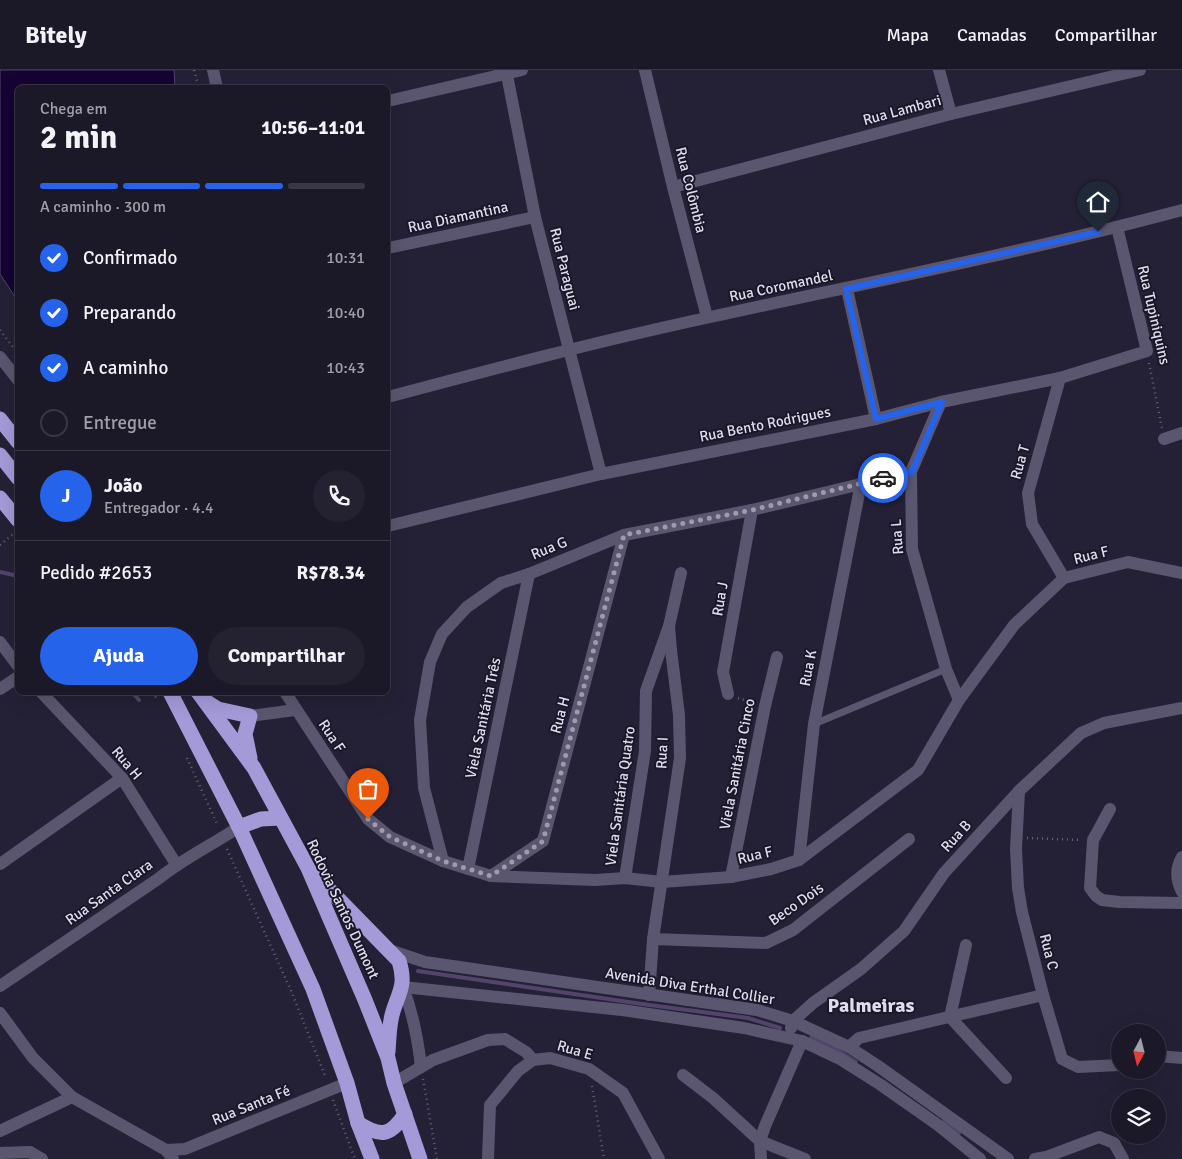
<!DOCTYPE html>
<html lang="pt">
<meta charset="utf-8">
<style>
:root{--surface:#1b1828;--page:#242130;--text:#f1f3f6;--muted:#a0a0a8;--line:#393745;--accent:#2563eb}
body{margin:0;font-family:Signika,sans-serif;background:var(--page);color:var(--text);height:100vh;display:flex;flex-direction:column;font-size:19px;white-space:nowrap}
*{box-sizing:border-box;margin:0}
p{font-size:16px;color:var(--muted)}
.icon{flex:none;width:28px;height:28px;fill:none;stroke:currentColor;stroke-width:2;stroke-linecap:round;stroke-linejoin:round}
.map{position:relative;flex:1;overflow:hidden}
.panel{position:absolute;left:15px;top:15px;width:375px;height:610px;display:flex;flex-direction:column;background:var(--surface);border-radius:8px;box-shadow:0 5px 20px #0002,0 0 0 1px var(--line)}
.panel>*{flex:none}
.needle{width:32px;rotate:187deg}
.buttons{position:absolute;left:1111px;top:954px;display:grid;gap:10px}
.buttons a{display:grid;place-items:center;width:55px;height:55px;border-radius:50%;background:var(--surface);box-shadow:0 5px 20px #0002,0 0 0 1px var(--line);font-size:25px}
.pin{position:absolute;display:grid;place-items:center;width:42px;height:42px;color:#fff;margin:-51px -21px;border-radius:50% 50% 50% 0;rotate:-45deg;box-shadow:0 0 5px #0007}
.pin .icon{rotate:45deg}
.courier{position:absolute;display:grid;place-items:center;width:50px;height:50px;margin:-25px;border:4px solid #2563eb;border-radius:50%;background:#fff;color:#222;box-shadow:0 1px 6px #0007}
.overview em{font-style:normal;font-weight:800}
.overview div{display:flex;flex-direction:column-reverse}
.overview{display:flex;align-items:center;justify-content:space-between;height:85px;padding:0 25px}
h1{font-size:32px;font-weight:800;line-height:38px}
.bar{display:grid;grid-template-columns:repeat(4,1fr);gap:8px 5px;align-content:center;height:60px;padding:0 25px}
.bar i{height:6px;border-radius:4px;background:var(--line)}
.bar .on{background:var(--accent)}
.bar p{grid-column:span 4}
.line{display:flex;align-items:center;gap:12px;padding:0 25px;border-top:1px solid var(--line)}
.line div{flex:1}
.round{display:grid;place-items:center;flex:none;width:52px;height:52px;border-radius:26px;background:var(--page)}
ol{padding:0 25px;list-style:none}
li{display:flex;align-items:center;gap:15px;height:55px}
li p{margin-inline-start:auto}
li .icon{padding:5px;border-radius:50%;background:var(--accent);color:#fff;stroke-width:4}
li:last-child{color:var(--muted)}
li i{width:28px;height:28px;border:2px solid var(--line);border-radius:50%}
.button{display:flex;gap:10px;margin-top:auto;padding:10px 25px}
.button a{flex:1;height:58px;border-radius:30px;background:var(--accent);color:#fff;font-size:20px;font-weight:800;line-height:58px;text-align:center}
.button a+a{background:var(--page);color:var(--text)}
header{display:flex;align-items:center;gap:30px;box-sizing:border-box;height:70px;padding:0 25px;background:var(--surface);border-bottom:1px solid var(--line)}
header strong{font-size:24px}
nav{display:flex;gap:28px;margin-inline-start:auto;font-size:18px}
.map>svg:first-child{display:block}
.water{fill:#150334;stroke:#52446b}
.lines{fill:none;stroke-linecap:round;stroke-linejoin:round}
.stream{stroke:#52446b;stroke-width:4}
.path{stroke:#656275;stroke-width:2.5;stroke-dasharray:1 4;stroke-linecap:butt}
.lane{stroke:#5a566f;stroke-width:7}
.street{stroke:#5a566f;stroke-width:12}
.highway{stroke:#a59ad8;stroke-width:15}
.done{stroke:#9e9bac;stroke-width:5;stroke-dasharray:0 9}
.route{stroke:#2563eb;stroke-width:6}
.labels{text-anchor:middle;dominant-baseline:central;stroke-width:4;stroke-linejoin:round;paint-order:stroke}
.street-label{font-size:15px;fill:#dfddeb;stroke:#1b172b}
.district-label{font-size:20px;font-weight:bold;fill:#dfddeb;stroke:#1b172b}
</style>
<header>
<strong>Bitely</strong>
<nav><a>Mapa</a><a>Camadas</a><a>Compartilhar</a></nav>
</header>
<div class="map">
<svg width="1182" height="1089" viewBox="0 0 1182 1089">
<rect width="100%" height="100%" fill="#242036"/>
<path class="water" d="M0,0H174L175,17L18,18L17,230L0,204Z"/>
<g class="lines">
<g class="stream">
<path d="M0,502L18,506"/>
<path d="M132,622L139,630"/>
<path d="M418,901L642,934L748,948L780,958"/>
<path d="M811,968L836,979L856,992"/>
<path d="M944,1052L959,1063"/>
</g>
<g class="path">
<path d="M194,0L199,18"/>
<path d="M0,260L18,284"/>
<path d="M1149,293L1162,358"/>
<path d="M0,475L14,463"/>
<path d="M153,622L157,630"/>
<path d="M738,628L754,633"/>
<path d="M187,688L218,756"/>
<path d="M1027,768L1082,770"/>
<path d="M227,779L292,923L326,1008"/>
<path d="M423,1009L437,1089"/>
<path d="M592,1016L604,1089"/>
<path d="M333,1030L355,1089"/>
</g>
<path class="lane" d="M814,654L946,599"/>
<g class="street">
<path d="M213,0L217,18"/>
<path d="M506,0L535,147L601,404"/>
<path d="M645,0L673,117L707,247"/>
<path d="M939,0L951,44"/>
<path d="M388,31L522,0"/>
<path d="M673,117L951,44L1140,0"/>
<path d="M388,178L535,147"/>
<path d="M847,219L876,349"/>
<path d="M0,287L18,310"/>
<path d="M1060,308L1028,423L1032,454L1064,508"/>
<path d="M388,327C493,299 599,271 706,248C865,213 1025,182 1182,140"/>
<path d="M941,332L911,402L912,479L946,599L959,630"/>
<path d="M1164,369L1182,363"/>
<path d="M388,456L601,404L876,349L941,332L1060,308L1147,281L1117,157"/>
<path d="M0,572L18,596"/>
<path d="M0,619L18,607"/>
<path d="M41,622L122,708L176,794"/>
<path d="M285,622L368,749L390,767L443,791L491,806L595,810L625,808L662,812L731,807L771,799L799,790L918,700L959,630L1014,555L1064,508L1128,492L1182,503"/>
<path d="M728,624L723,602L752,440"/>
<path d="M250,646L295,640"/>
<path d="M1019,721L1016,779L1018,818L1022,842L1043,925L1062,989L1078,997L1120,995"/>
<path d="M1110,739L1093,770L1090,818L1096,826L1102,830L1119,832L1182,833"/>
<path d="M1182,787C1175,799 1176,810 1182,822"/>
<path d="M799,790L814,654L861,413"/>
<path d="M443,791L424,718L420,650L430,592L442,564L467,537L501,513L529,504L624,465L752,440L911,402"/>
<path d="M0,794L122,708"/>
<path d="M468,799L529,504"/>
<path d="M491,806L543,771L624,465"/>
<path d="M731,807L765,636L777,587"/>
<path d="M625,808L645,681L646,621L669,556L681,503"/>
<path d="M653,869L766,873L793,860L909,769"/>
<path d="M966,875L950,947L1006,1008"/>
<path d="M389,880L425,892L757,940L793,951L849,977L878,996L1008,1089"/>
<path d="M0,916L158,809C184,788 212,775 239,757"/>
<path d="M649,925L653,869L680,688L679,645L671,580L669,556"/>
<path d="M0,943L33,988L72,1027"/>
<path d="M791,958L793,951L813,933L861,899L904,861L944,803L1019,721L1081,663L1104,653L1182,638"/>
<path d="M849,977L859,968L1043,925"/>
<path d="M1158,986L1182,988"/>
<path d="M421,997C418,969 413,944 403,917L622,940L744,958L802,971L840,989L881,1015L938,1055L980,1089"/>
<path d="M683,1005L713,1028L760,1071L805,1089"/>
<path d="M394,1013L433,990L488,970L505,969L526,982L533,990L550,988L589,999L623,1023L659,1089"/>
<path d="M0,1061L72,1027L166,1080L173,1089"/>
<path d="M166,1080L185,1079L347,1013"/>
<path d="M0,1083L30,1082L42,1089"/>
<path d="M488,1089L490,1035L518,1001L533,990"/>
<path d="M761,1089L760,1071L765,1056L802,971"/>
<path d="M1035,1089L1046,1087L1099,1067L1114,1073L1123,1089"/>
</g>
<g class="highway">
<path d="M0,349L18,372"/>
<path d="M0,385L18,408"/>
<path d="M0,428L18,450"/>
<path d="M170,622L239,757L313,919L347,1013L358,1053L372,1089"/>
<path d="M198,622L254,698L308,798L365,930L388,988L394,1013L420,1089"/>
<path d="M207,632L218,639L250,646L245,664L250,688"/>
<path d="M239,757L261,749L280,748"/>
<path d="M314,804L399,891C407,916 398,923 392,945C389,957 389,969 388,982"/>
<path d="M358,1053C380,1067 390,1067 405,1044"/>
</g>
</g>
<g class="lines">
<path class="done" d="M368,749L390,767L443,791L491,806L543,771L624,465L752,440L883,408"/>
<path class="route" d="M883,408L912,402L942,332L876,349L846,219L1098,162"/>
</g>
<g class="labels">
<g class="street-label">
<text transform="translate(902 40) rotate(-15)">Rua Lambari</text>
<text transform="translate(691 120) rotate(76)">Rua Colômbia</text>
<text transform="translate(458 147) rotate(-12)">Rua Diamantina</text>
<text transform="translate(565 199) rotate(76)">Rua Paraguai</text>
<text transform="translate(781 216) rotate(-12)">Rua Coromandel</text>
<text transform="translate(1154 245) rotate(77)">Rua Tupiniquins</text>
<text transform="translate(765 354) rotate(-11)">Rua Bento Rodrigues</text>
<text transform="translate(1020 392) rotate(-74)">Rua T</text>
<text transform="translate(897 467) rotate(-94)">Rua L</text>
<text transform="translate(549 478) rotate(-22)">Rua G</text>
<text transform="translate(1091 485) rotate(-14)">Rua F</text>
<text transform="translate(720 529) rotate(-80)">Rua J</text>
<text transform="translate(808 598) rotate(-79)">Rua K</text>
<text transform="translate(560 645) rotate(-75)">Rua H</text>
<text transform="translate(483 648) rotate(-78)">Viela Sanitária Três</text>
<text transform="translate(332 666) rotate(57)">Rua F</text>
<text transform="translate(662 683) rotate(-87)">Rua I</text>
<text transform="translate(127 693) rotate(50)">Rua H</text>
<text transform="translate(737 694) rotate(-79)">Viela Sanitária Cinco</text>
<text transform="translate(620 726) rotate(-82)">Viela Sanitária Quatro</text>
<text transform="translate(956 766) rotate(-48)">Rua B</text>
<text transform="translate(755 785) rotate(-13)">Rua F</text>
<text transform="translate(109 822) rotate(-35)">Rua Santa Clara</text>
<text transform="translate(796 834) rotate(-35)">Beco Dois</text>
<text transform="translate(343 839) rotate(65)">Rodovia Santos Dumont</text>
<text transform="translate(1049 882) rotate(76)">Rua C</text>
<text transform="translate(690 916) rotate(9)">Avenida Diva Erthal Collier</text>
<text transform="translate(575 980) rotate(16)">Rua E</text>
<text transform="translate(251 1035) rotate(-22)">Rua Santa Fé</text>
</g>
<g class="district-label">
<text x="871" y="935">Palmeiras</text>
</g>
</g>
</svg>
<div class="buttons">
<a><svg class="needle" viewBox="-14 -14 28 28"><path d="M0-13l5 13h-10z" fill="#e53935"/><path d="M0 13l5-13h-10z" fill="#a0a0a8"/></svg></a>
<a><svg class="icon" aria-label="layers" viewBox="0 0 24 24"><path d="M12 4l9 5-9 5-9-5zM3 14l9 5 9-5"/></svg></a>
</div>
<div class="pin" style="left:368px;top:749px;background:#ea580c"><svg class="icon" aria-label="bag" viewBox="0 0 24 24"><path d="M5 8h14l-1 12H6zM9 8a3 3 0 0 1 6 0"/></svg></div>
<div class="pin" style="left:1098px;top:162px;background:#1f2937"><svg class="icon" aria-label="home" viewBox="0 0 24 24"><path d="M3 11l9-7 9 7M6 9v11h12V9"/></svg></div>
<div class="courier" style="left:883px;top:408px"><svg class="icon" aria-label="car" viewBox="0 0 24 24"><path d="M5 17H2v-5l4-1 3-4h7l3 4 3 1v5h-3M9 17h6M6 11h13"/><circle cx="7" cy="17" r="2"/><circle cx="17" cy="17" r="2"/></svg></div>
<section class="panel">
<div class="overview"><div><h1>2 min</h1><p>Chega em</p></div><em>10:56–11:01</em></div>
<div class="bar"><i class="on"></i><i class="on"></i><i class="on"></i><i></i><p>A caminho · 300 m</p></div>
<ol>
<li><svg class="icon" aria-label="check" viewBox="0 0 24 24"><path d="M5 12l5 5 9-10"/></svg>Confirmado<p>10:31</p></li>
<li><svg class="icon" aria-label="check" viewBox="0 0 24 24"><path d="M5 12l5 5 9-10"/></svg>Preparando<p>10:40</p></li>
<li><svg class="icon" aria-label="check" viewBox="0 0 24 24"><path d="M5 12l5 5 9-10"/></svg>A caminho<p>10:43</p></li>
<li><i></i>Entregue</li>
</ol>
<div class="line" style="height:90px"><b class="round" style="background:var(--accent);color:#fff">J</b><div><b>João</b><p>Entregador · 4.4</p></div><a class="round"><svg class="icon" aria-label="phone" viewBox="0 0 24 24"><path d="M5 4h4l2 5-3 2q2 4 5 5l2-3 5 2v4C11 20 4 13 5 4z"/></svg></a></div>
<div class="line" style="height:65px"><div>Pedido #2653</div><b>R$78.34</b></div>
<div class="button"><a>Ajuda</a><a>Compartilhar</a></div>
</section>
</div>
